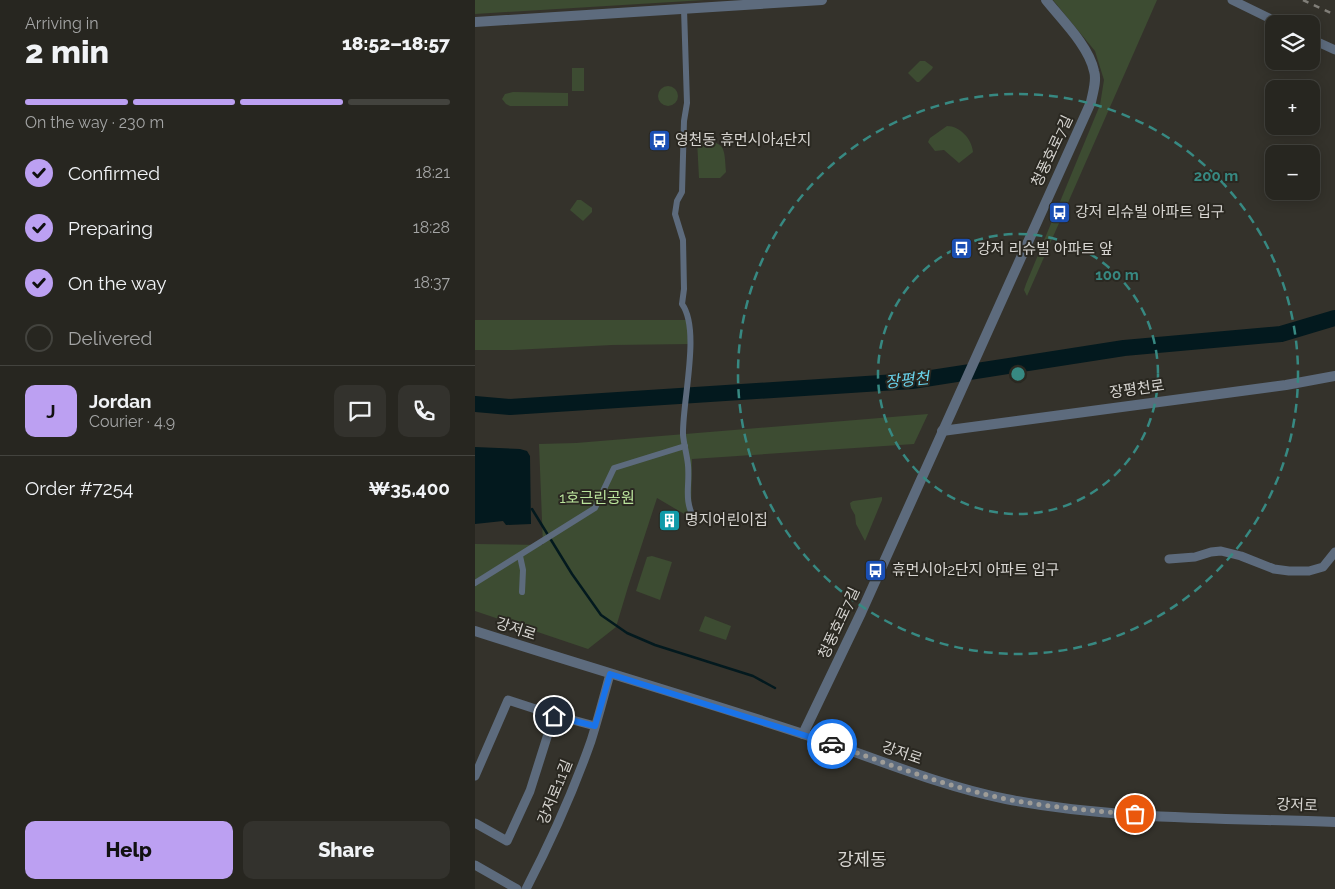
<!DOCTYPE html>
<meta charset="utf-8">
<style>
:root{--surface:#272620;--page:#33322d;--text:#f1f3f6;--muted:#a4a5a5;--line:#43433e;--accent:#bca0f2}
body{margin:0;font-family:Raleway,"Noto Sans KR",sans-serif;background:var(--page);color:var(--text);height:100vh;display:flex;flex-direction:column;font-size:19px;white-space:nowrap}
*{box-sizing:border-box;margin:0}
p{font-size:16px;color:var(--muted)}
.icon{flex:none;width:28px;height:28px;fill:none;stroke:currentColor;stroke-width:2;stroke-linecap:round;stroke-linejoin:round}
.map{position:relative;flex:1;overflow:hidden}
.drawer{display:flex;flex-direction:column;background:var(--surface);width:475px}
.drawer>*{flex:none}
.buttons{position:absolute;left:790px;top:15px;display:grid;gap:10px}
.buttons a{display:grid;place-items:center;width:55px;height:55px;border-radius:10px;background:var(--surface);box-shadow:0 2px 12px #0003,0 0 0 1px var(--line);font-size:25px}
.pin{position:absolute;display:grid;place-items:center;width:42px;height:42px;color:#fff;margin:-21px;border:2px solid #fff;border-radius:50%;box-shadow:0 1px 5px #0007}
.courier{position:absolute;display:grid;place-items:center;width:50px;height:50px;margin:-25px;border:4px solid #1a73e8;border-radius:50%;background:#fff;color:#222;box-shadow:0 1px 6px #0007}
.summary em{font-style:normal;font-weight:800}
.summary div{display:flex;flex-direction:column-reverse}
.summary{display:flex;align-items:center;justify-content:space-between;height:85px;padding:0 25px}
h1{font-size:32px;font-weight:800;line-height:38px}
.bar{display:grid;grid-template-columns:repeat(4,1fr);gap:8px 5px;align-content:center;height:60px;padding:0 25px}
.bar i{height:6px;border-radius:4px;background:var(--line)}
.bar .current{background:var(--accent)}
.bar p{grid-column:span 4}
.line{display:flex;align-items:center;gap:12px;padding:0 25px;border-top:1px solid var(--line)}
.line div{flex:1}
.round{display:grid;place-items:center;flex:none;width:52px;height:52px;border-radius:10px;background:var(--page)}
ol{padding:0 25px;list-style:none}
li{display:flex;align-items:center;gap:15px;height:55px}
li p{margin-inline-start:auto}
li .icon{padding:5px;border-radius:50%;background:var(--accent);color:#111;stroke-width:4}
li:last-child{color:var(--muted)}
li i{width:28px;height:28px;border:2px solid var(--line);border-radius:50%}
.cta{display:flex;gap:10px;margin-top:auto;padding:10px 25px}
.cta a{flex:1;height:58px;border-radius:10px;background:var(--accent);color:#111;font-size:20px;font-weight:800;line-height:58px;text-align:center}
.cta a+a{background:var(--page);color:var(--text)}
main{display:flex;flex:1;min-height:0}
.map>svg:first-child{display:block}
.green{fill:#3d4c32}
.water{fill:#03191e}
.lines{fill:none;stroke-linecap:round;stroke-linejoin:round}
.stream{stroke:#03191e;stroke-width:2.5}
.river{stroke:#03191e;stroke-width:16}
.pedestrian{stroke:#5d6b7d;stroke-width:6}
.minor{stroke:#5d6b7d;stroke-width:9}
.tertiary{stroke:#5d6b7d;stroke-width:10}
.rail{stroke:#807e78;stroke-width:2.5;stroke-dasharray:6 6;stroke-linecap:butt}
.done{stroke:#9e9c97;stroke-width:5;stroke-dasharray:0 9}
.route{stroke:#1a73e8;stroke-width:6}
.ring{fill:none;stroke:#378982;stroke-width:2.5;stroke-dasharray:9 6}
.labels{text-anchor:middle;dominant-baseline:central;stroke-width:4;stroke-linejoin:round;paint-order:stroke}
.poi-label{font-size:15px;fill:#d7d5d1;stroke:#2a2821;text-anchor:start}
.street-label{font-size:15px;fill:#d7d5d1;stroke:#2a2821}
.park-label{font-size:15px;fill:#bbe49c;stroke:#2a2821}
.water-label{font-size:16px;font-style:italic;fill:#68d3ec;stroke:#2a2821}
.quarter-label{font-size:18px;fill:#d7d5d1;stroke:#2a2821}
.centre{fill:#378982;stroke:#2a2821;stroke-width:2.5}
.ring-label{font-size:15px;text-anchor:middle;font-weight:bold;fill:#378982;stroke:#2a2821;stroke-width:4;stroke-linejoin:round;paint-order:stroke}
</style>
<main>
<section class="drawer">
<div class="summary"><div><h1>2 min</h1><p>Arriving in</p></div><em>18:52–18:57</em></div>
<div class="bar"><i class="current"></i><i class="current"></i><i class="current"></i><i></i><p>On the way · 230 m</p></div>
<ol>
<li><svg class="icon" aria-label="check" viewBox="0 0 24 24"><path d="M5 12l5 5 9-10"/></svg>Confirmed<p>18:21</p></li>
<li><svg class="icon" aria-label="check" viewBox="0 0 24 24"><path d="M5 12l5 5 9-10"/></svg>Preparing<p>18:28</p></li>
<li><svg class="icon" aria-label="check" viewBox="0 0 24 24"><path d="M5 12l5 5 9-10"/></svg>On the way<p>18:37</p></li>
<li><i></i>Delivered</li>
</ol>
<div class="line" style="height:90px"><b class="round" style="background:var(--accent);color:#111">J</b><div><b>Jordan</b><p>Courier · 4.9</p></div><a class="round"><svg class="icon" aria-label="chat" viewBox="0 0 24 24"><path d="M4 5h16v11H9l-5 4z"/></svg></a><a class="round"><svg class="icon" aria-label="phone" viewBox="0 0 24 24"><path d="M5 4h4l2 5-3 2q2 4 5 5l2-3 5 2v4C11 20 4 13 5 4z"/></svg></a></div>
<div class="line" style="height:65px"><div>Order #7254</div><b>₩35,400</b></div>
<div class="cta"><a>Help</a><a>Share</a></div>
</section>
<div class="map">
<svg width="860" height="889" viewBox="0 0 860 889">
<rect width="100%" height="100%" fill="#34322b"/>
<g class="green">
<path d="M0,0H230L0,14Z"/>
<path d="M578,0H682L552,296L549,290L551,284L625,105L629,80L620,51Z"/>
<path d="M445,61H450L458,67L457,69L444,82H442L433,73Z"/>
<rect x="97" y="68" width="12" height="23"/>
<circle cx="193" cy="96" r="10"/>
<path d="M38,92L93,93V106H35L31,104L27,99L30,94Z"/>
<path d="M472,126C485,126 497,139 498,152L484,163L469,150L460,151L453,142L455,138Z"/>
<path d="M222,140C251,142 249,146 251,172L245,178H224Z"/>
<path d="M102,200H106L117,208V212L108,221L95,210Z"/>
<path d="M0,320H214L216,344L137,345L38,350H0Z"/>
<path d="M453,414L439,444L217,459L216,518L182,498L153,587L141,627L113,649L0,611V544L68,545L64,444L101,443Z"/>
<path d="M407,497V500L390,541L381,524L380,515L376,508L375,503L378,501Z"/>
<path d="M177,556L197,562L185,600L161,591L172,557Z"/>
<path d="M230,616L256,626L251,640L224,631Z"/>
</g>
<path class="water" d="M0,447L45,449L52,451L55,456L56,524L31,525L28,521L0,524Z"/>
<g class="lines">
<path class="stream" d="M57,509L97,574L126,615L152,633L180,645L278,676L300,688"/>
<path class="river" d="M0,404L35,407L437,381L649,348L806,334L860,318"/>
<g class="pedestrian">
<path d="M209,9L212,103L209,121L207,192L202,201L200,214L208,240L209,289L207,304C226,330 207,402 208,435C209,445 212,455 213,465C215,488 208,498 220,521"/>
<path d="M45,556L48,570L47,592"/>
<path d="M0,583L120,508L139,468L210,446"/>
</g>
<g class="minor">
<path d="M757,0L806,24"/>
<path d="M836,39L860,50"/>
<path d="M694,559L720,557L736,552L746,551L766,556L799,569L814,571H834L848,567L860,552"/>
<path d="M0,776L33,700L79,715L120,726"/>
<path d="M0,823L32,841L55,791L79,715"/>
<path d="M0,865L42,889"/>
<path d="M51,889C76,841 98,792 116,741C123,719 129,696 135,674"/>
</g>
<g class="tertiary">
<path d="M0,22L347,0"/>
<path d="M467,431L811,385L860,376"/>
<path d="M0,631C109,666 219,698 328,734C395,756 461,785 531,799C639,820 751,818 860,822"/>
<path d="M328,734L386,613L616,102C618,92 622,80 619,71C614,46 586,19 571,0"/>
</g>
<path class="rail" d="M828,0L860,15"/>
</g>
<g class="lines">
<path class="done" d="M357,744C414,764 472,787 531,799C574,807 617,811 660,814"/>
<path class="route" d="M79,716L120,726L135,674L357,744"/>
</g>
<g class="ring">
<circle cx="543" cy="374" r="140"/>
<circle cx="543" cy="374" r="280"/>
</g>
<defs>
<symbol id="bus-square" viewBox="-11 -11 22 22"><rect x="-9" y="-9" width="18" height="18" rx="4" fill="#1a4fb4" stroke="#2a2821"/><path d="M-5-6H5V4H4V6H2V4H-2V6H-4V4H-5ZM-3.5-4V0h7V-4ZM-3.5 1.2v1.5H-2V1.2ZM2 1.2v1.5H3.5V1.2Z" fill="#fff"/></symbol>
<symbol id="building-square" viewBox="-11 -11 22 22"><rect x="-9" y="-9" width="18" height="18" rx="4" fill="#0f9aa8" stroke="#2a2821"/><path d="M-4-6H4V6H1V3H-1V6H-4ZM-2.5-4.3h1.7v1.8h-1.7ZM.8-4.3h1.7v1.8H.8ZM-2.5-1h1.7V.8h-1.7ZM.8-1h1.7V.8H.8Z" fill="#fff"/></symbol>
</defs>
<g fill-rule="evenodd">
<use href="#bus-square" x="172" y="128" width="25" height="25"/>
<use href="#bus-square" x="572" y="200" width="25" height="25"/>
<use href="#bus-square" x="474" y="236" width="25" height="25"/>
<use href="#building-square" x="182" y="508" width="25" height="25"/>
<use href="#bus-square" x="388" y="558" width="25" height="25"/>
</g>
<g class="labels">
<g class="poi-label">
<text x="200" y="140">영천동 휴먼시아4단지</text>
<text x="600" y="212">강저 리슈빌 아파트 입구</text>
<text x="502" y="249">강저 리슈빌 아파트 앞</text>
<text x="210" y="520">명지어린이집</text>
<text x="417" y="570">휴먼시아2단지 아파트 입구</text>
</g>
<g class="street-label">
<text transform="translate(577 151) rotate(-65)">청풍호로7길</text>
<text transform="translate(662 389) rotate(-8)">장평천로</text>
<text transform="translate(364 623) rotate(-65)">청풍호로7길</text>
<text transform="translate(41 629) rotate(18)">강저로</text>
<text transform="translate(427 753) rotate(19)">강저로</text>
<text transform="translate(80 792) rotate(-68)">강저로11길</text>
<text transform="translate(822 805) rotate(2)">강저로</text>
</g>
<g class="park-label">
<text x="122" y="498">1호근린공원</text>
</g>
<g class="water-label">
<text transform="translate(432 380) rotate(-6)">장평천</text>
</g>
<g class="quarter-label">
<text x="387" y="859">강제동</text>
</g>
</g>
<circle cx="543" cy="374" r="8" class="centre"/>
<g class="ring-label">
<text x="741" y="181">200 m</text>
<text x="642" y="280">100 m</text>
</g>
</svg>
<div class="buttons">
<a><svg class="icon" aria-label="layers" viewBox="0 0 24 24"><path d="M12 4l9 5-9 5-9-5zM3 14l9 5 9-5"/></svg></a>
<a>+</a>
<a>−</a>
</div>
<div class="pin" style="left:660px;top:814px;background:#ea580c"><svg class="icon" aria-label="bag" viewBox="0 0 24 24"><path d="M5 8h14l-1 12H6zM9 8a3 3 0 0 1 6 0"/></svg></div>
<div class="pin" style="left:79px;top:716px;background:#1f2937"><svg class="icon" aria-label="home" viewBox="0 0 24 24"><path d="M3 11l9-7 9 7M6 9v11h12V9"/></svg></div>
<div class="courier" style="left:357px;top:744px"><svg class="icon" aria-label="car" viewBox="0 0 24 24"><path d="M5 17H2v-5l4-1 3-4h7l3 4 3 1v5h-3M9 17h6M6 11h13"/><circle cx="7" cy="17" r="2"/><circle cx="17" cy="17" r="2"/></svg></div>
</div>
</main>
